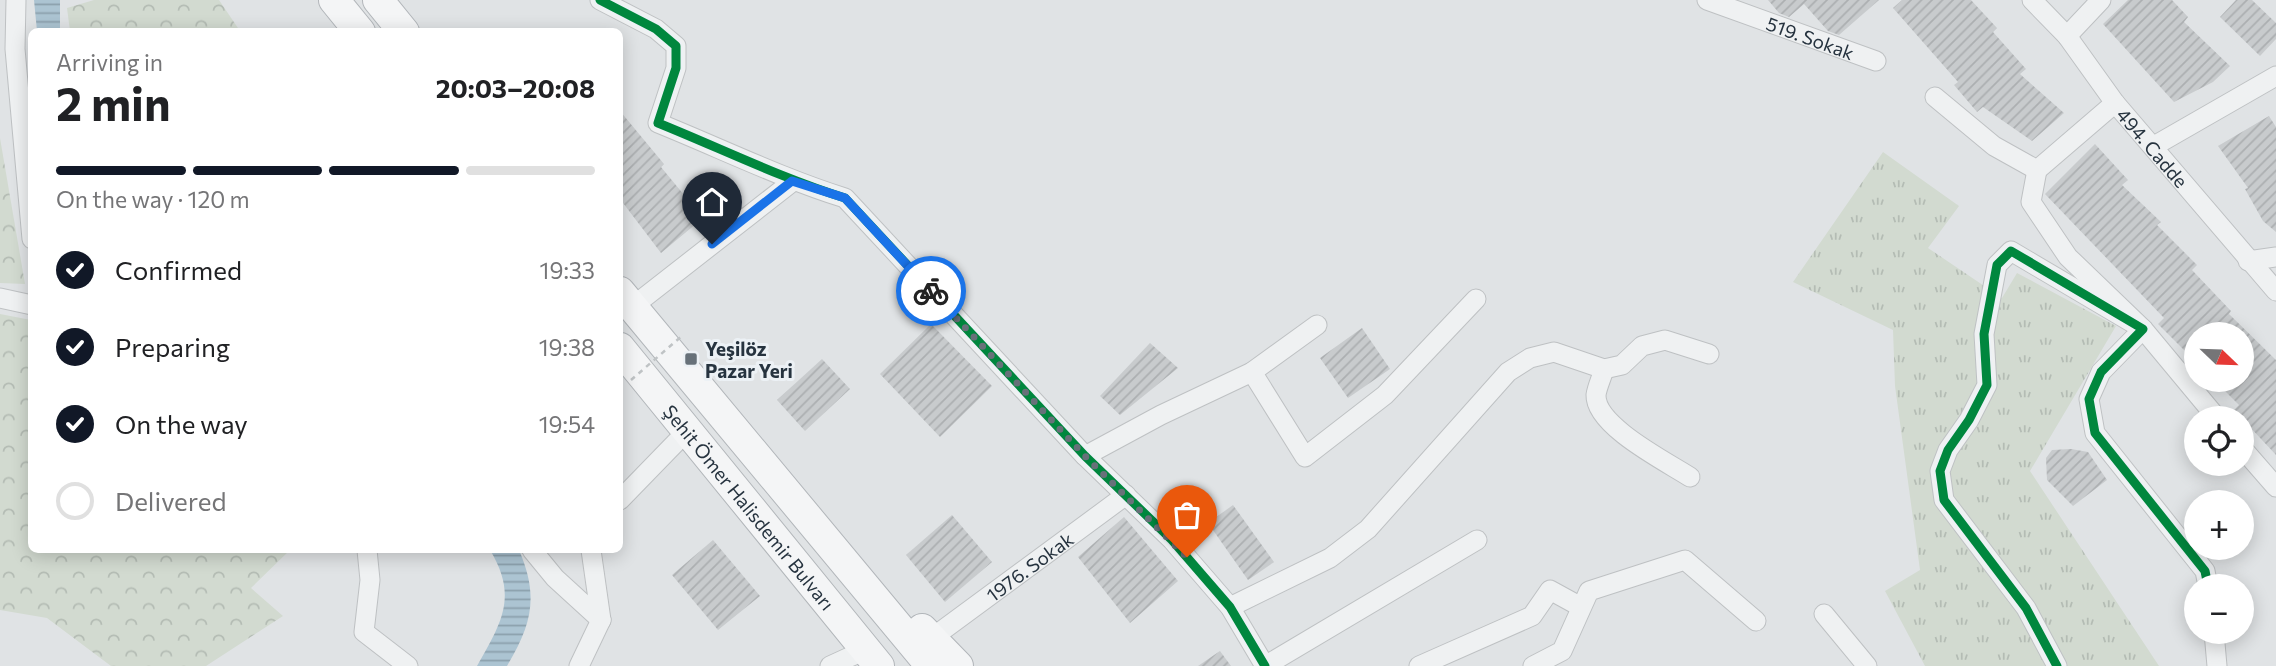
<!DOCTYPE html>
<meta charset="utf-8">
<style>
:root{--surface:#fff;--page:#f2f2f2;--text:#202124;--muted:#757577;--line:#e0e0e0;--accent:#111827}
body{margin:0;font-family:Commissioner,sans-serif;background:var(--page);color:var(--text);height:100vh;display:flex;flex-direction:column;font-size:26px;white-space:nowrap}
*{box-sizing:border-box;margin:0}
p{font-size:23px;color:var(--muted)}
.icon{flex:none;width:38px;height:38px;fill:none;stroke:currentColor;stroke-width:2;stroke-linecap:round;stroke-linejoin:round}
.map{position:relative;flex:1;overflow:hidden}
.panel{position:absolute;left:28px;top:28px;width:595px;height:525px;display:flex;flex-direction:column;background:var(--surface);border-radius:10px;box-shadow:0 4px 18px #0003}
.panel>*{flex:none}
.needle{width:46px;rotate:113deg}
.fabs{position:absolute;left:2184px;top:322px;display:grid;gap:14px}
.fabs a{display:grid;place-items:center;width:70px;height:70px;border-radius:50%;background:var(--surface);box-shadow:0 4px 18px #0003;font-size:35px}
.pin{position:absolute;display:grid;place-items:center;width:60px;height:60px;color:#fff;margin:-72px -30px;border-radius:50% 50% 50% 0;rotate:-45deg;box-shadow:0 0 7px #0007}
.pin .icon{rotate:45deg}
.courier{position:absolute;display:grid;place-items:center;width:70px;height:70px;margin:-35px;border:5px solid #1a73e8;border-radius:50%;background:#fff;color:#222;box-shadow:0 2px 9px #0007}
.summary em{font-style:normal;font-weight:700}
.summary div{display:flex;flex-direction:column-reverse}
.summary{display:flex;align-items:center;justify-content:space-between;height:119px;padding:0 28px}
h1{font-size:46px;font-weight:700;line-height:52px}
.bar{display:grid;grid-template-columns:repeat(4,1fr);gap:10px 7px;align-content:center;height:84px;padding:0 28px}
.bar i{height:9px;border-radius:5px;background:var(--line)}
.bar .active{background:var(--accent)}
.bar p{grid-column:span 4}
ol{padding:0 28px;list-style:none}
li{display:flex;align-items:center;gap:21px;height:77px}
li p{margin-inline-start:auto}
li .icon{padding:7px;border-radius:50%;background:var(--accent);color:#fff;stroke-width:4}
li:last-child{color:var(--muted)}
li i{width:38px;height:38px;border:4px solid var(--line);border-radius:50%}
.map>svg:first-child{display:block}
.grass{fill:url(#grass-tufts)}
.forest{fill:url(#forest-crowns)}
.water{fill:url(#water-rules)}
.building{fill:url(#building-hatch)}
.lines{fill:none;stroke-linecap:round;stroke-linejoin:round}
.minor-casing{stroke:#bec1c3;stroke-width:21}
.highway-casing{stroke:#b2b6ba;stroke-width:32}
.minor{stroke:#eff1f2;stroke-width:19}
.highway{stroke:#f4f5f6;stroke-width:30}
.path-bridge{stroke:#bfc3c5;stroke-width:2.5;stroke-dasharray:5 5;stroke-linecap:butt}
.cycleway-casing{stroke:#ecf1f5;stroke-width:13}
.cycleway{stroke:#00873e;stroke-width:9}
.done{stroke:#677179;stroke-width:7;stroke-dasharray:0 12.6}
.route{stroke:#1a73e8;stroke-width:9}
.poi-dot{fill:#677179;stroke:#ecf1f5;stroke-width:2.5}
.labels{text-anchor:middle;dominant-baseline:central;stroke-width:6;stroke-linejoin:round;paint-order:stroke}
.street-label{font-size:19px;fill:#26333f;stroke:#ecf1f5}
.poi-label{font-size:19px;font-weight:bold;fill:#26333f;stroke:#ecf1f5;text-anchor:start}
</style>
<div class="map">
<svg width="2276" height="666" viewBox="0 0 2276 666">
<defs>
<pattern id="grass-tufts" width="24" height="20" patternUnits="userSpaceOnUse" patternTransform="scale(1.75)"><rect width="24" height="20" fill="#d2dad0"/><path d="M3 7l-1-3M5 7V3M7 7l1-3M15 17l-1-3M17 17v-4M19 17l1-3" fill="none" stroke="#b4bcb4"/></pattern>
<pattern id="forest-crowns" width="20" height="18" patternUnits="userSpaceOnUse" patternTransform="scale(1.75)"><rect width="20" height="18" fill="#d2dad0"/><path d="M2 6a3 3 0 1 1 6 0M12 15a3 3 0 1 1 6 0" fill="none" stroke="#b4bcb4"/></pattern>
<pattern id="water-rules" width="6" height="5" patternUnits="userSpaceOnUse" patternTransform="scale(1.75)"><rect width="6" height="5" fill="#acc4d2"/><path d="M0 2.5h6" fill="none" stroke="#8ca0ac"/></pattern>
<pattern id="building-hatch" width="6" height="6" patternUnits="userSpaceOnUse" patternTransform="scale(1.75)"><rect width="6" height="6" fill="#c8cbcd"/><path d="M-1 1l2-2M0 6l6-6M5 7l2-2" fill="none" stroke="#acafb1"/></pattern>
</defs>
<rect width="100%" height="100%" fill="#e0e3e5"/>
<path class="grass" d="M1883,152L1959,206L1928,248L2002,298L2017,273L2116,326L2030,471L2159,666H1925L1885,591L1920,570L1895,386L1893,330L1793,282Z"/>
<g class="forest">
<path d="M94,0H219L240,31H70L67,8Z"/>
<path d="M0,138L25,284L0,283Z"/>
<path d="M0,314L31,320L32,550H290L251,588L283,616L206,666H111L47,618L0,610Z"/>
</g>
<g class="water">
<path d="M34,0H60V31H37Z"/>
<path d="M490,550H519C539,596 532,624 507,666H477C502,622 518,596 490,550Z"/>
</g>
<g class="building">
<path d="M1768,0H1879L1839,35L1828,31L1804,4L1789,17L1779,13Z"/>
<path d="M1902,0H1971L1997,28L1993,32L2026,69L2020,74L2064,113L2032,141L1983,107L1977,112L1954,85L1958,82L1893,8Z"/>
<path d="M2128,0H2172L2188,17L2184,22L2230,66L2213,82L2174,102L2103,24Z"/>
<path d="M2236,0H2252L2276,23V39L2260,56L2220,17Z"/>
<path d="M620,111L664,164L661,167L703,218L661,253L620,199Z"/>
<path d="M2269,116L2276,127V232L2263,221L2245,189L2248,188L2218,146Z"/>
<path d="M2095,144L2128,180L2122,185L2161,222L2157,225L2197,265L2192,270L2231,311L2229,314L2276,360V455L2234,410L2239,405L2214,380H2242V334H2196V346L2188,354L2158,324L2164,318L2045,194Z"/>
<path d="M931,324L992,386L940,437L880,374Z"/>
<path d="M1362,328L1390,369L1348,398L1320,358Z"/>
<path d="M1150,343L1178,368L1120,415L1100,396Z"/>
<path d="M822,359L850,389L805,431L777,400Z"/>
<path d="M2071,449L2088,452L2107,480L2073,506L2047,480L2046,458L2052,450Z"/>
<path d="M1233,505L1274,562L1248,580L1208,523Z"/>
<path d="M952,515L992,562L945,602L906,555Z"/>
<path d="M1124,517L1178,581L1130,623L1078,557Z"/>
<path d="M713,540L760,596L718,630L672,575Z"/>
<path d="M1220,651L1231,666H1198Z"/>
</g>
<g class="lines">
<defs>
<g id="minor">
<path d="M16,0L15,49L32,239"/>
<path d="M600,0L656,29L676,46V68L658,123C720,148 781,178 845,198L1085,456L1172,540L1230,607L1265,666"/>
<path id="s1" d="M1707,0L1876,61"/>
<path id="s2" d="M2032,0L2067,36L2115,103L2276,291"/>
<path d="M2067,36L2101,0"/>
<path d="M1935,97L1994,146L2037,170L2115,103"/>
<path d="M2154,146L2276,76"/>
<path d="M2037,170L2031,202L2068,257L2143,329L2217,418"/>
<path d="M2248,261L2276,257"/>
<path d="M0,298L32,305"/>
<path d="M632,307L792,182"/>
<path d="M1604,369C1602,377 1597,387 1596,395C1595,426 1667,462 1690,477"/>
<path d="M1252,372L1305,457L1385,395L1476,299"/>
<path d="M2242,448L2276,487"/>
<path d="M1085,456L1161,415L1252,372L1317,325"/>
<path d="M620,500L688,430"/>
<path d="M367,550L370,580L364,632L408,666"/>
<path d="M532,550L555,578L601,620"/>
<path d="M591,550L601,620"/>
<path d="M1230,607L1330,558L1368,529L1508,372L1530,358L1554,352L1604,369L1622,365L1642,346L1665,340L1709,354"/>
<path d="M1824,614L1867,666"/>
<path d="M2214,632L2217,666"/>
<path id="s3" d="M932,638L1126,495"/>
<path d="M579,666L601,620"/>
<path d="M830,666L854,655"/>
<path d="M1265,666L1477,540"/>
<path d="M1419,666L1532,616L1550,590L1581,607"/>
<path d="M1533,666L1562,651L1589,591L1685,560L1756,621"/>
<path d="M2057,666L2026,608L1944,500L1940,471L1948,450L1969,420L1987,385L1984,334L1997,265L2011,251L2143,329L2101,372L2089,399L2095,433L2205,571L2208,586"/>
</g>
<g id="highway">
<path d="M334,0L360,32"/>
<path d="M378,0L404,32"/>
<path d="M620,292L931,666"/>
<path id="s4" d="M620,348L879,666"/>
<path d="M922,629L958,666"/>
</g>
</defs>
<use href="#minor" class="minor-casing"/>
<use href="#highway" class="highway-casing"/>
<use href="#minor" class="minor"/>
<use href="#highway" class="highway"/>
<path class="path-bridge" d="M631,380L683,335"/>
<defs>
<g id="cycleway">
<path d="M600,0L656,29L676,46V68L658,123C720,148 781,178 845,198L1085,456L1172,540L1230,607L1265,666"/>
<path d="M2057,666L2026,608L1944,500L1940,471L1948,450L1969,420L1987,385L1984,334L1997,265L2011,251L2143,329L2101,372L2089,399L2095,433L2205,571L2208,586"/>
</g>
</defs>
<use href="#cycleway" class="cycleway-casing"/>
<use href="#cycleway" class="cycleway"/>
</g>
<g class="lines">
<path class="done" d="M931,291L1085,456L1187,557"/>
<path class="route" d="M712,244L792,181L845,198L931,291"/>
</g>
<rect class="poi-dot" x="684" y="352" width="14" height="14" rx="3.5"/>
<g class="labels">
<g class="street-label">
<text stroke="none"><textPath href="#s1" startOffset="110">519. Sokak</textPath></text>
<text stroke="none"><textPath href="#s2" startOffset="191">494. Cadde</textPath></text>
<text stroke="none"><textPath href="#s4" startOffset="205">Şehit Ömer Halisdemir Bulvarı</textPath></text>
<text stroke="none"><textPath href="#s3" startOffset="121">1976. Sokak</textPath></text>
</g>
<g class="poi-label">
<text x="705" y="348">Yeşilöz<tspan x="705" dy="22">Pazar Yeri</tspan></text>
</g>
</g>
</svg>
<div class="fabs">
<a><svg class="needle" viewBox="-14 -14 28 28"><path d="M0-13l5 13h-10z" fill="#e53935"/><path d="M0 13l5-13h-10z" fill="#757577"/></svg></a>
<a><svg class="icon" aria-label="locate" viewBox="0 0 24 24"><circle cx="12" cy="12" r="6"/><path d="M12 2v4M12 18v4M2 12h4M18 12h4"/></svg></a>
<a>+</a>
<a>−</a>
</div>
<div class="pin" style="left:1187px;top:557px;background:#ea580c"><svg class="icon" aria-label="bag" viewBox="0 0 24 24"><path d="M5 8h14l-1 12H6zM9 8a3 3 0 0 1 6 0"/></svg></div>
<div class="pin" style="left:712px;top:244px;background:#1f2937"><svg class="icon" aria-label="home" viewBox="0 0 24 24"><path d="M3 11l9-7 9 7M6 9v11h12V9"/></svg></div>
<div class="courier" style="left:931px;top:291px"><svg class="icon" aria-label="bike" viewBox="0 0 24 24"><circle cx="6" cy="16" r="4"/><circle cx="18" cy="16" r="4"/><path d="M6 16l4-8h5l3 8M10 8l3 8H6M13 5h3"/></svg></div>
<section class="panel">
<div class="summary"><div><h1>2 min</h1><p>Arriving in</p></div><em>20:03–20:08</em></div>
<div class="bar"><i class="active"></i><i class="active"></i><i class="active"></i><i></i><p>On the way · 120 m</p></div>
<ol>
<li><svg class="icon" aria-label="check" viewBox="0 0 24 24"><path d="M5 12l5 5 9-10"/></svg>Confirmed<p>19:33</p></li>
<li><svg class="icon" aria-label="check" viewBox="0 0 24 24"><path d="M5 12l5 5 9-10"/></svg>Preparing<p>19:38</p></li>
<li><svg class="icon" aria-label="check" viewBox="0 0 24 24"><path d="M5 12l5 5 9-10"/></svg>On the way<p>19:54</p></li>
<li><i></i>Delivered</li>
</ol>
</section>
</div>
